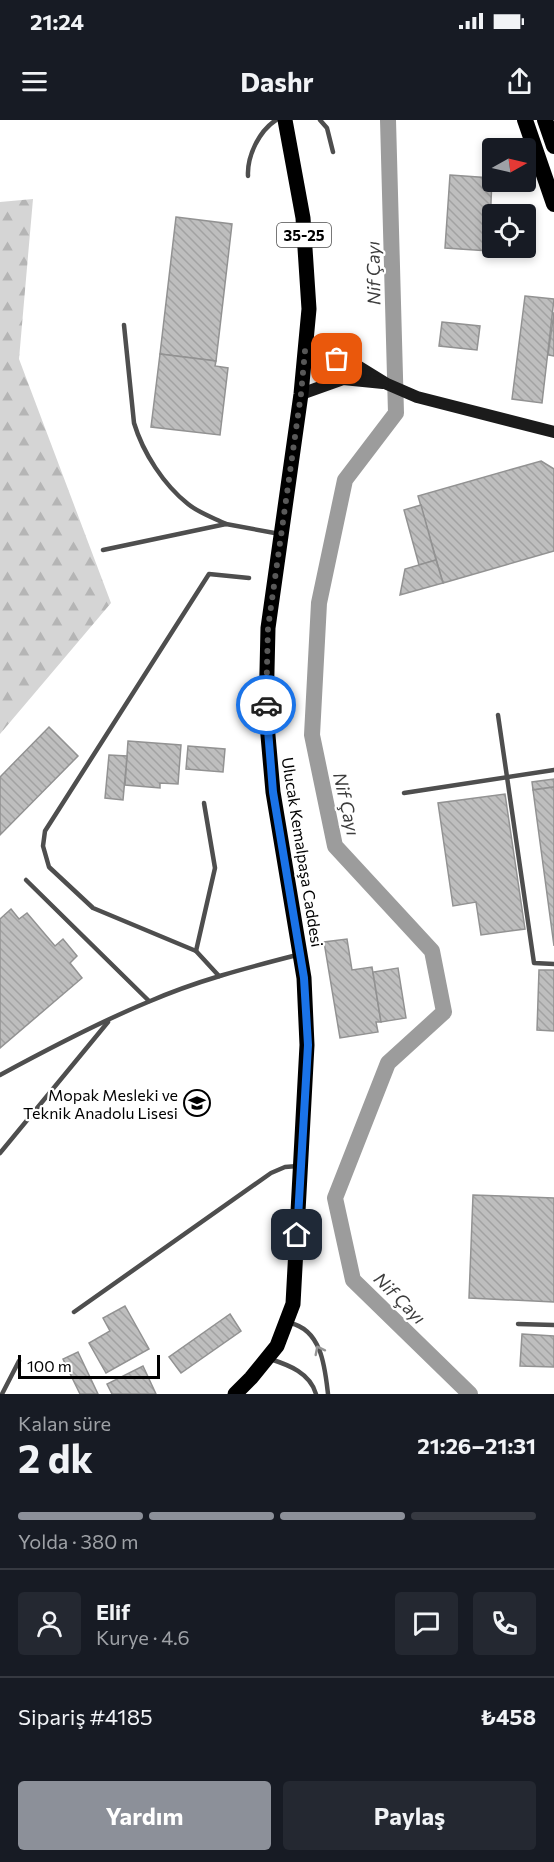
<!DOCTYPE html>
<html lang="tr">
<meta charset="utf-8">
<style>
:root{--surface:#171b24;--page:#242831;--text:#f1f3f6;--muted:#9ea1a6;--line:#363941;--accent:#8c9099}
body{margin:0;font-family:Commissioner,sans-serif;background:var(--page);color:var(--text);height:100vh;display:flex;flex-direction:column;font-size:22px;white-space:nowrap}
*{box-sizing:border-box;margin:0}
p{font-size:20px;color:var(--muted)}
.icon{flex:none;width:33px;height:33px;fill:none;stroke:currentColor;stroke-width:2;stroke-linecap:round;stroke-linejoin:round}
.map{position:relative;height:1274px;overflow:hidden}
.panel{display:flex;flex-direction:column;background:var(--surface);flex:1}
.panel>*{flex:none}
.needle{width:39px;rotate:82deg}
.controls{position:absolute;left:482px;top:18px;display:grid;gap:12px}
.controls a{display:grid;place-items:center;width:54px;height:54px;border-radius:6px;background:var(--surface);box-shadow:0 3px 9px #0003;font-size:30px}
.scale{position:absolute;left:18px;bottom:15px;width:142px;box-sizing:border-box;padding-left:6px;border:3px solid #000;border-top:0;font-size:16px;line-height:21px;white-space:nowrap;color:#000;-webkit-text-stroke:4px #fff;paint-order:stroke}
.pin{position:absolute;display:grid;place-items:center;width:51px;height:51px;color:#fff;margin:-26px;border-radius:12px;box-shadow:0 3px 9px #0006}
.courier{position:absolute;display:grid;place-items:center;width:60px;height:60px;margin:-30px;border:4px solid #1a73e8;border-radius:50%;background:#fff;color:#222;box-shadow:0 2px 8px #0007}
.head em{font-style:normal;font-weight:700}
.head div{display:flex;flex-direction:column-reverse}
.head{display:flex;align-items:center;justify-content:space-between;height:102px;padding:0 18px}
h1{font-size:39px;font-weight:700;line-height:45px}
.bar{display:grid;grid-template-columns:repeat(4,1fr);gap:9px 6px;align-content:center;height:72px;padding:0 18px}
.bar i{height:8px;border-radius:4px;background:var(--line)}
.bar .current{background:var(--accent)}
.bar p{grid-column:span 4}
.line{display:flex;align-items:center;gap:15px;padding:0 18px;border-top:2px solid var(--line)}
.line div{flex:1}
.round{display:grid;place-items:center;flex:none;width:63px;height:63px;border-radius:6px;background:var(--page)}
.primary-button{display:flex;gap:12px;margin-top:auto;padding:12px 18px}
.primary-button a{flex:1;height:69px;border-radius:6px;background:var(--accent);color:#fff;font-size:24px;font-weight:700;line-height:69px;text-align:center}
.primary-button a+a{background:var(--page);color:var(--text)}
.status{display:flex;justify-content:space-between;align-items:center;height:42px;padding:0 30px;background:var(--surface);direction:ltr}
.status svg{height:16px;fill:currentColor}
header{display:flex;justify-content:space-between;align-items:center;height:78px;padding:0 18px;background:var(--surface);font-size:27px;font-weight:700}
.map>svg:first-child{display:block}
.forest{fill:url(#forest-firs)}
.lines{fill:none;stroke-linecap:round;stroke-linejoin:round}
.river{stroke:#9c9c9c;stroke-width:16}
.building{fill:url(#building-back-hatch);stroke:#929292;stroke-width:1.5}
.lane{stroke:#4e4e4e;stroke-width:4.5}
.secondary{stroke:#1b1b1b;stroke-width:12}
.primary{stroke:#000;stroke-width:15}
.highway{stroke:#000;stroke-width:16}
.oneway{stroke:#959595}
.done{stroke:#595959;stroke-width:6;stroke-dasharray:0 10.8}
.route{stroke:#1a73e8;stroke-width:8}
.labels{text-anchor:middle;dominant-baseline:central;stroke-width:4.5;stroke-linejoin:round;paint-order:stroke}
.shield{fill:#fff;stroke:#4c4c4c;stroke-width:1.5}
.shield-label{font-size:15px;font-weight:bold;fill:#000}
.street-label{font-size:16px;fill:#000;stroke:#fff}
.poi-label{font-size:16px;fill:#000;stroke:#fff;text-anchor:end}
.water-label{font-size:18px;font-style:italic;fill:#3d3d3d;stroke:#fff}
</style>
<div class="status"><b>21:24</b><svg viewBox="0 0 49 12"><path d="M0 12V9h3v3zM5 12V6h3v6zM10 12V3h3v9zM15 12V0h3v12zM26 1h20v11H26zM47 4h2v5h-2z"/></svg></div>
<header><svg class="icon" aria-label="menu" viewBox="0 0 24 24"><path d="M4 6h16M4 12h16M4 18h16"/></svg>Dashr<svg class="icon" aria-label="share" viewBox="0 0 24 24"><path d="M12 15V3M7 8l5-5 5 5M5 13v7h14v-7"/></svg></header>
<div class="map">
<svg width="554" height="1274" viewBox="0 0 554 1274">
<defs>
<pattern id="forest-firs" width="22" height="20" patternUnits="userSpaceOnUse" patternTransform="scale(1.5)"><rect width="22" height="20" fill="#d5d5d5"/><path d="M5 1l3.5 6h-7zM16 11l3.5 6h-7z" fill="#b5b5b5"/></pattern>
<pattern id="building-back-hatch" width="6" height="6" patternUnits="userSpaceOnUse" patternTransform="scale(1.5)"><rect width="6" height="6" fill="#bebebe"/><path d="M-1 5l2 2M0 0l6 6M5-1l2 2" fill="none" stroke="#a2a2a2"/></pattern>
</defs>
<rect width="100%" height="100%" fill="#fff"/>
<path class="forest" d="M33,79L19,239L111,483L0,614V82Z"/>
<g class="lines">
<path class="river" d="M388,0L396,293L345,360L319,483L312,615L335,726L432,831L444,892L388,943L335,1078L353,1160L470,1274"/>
</g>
<g class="building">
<path d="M450,55L492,58L489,131L445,128Z"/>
<path d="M176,97L232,104L216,241L160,234Z"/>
<path d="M525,176L554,179L542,283L512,279Z"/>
<path d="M554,192V236L548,235Z"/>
<path d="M442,202L480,206L477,230L439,226Z"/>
<path d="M160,234L216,241L215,246L228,248L220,315L151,307Z"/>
<path d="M541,341L554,349V431L443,463L418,376Z"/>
<path d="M421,385L436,440L419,445L404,390Z"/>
<path d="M436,440L443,463L400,475L405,449Z"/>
<path d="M49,607L78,636L0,715V657Z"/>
<path d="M128,621L181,625L178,664L160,663V668L125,665Z"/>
<path d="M188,626L225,629L223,652L186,649Z"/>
<path d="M109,635L127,636L123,680L105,678Z"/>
<path d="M554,659V667L533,670L532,662Z"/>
<path d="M554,667V826L533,670Z"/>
<path d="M505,674L525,809L481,815L476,782L453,786L438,683Z"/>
<path d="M11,789L19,799L27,793L55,826L63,819L77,836L70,843L82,858L0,928V799Z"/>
<path d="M347,819L352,850L372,847L381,902H376L378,912L340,918L324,822Z"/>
<path d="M398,848L406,898L381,902L373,852Z"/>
<path d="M539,850H554V911L537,910Z"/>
<path d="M473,1075L554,1078V1182L469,1178Z"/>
<path d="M125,1186L149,1229L106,1253L89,1223L110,1211L103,1198Z"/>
<path d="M230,1194L241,1211L181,1253L169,1237Z"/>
<path d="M522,1214L554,1216V1247L520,1246Z"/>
<path d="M78,1232L98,1274H80L63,1239Z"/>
<path d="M143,1246L156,1274H112L107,1264Z"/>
</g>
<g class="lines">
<g class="lane">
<path d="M320,0L327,8L333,32"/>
<path d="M248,56C247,36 259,11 276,0"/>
<path d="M124,205L134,303C143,333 164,365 188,384C199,393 214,398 226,404"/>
<path d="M103,430L226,404L280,414"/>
<path d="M498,595L534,843L554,844"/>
<path d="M404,673L554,650"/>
<path d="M26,760L149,881"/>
<path d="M196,831L215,748L204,683"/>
<path d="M219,856L196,831L93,788L49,747L43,726L45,711L209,454L249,458"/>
<path d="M0,955C48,929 97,903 148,882C196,861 246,848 297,835"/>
<path d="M0,1033L108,902"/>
<path d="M74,1192L271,1053L285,1047L298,1046"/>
<path d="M290,1203C322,1210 325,1248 328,1274"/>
<path d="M518,1204L554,1205"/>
<path d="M270,1239C289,1245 310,1253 316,1274"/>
<path d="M2,1274L19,1241"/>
</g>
<g class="secondary">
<path d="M305,231L353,243L387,264L417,277L554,312"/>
<path d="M301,274L343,259L383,263"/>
</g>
<path class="primary" d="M235,1274L251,1258L277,1226L293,1184L307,925L304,858L273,672L266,593L268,508L301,274L309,189L303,98L285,0"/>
<g class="highway">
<path d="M525,0L554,84"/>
<path d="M545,0L554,26"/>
</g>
</g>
<defs><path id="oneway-chevron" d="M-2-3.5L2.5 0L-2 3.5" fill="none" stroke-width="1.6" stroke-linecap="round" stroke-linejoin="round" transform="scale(1.5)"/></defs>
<use class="oneway" href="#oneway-chevron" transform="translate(319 1230) rotate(-117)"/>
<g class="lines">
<path class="done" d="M266,585L268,508L301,274L305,231L337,239"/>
<path class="route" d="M266,585L273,672L304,858L308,925L297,1115"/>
</g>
<defs>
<symbol id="school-ring" viewBox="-11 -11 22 22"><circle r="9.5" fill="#fff" stroke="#000" stroke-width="1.5"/><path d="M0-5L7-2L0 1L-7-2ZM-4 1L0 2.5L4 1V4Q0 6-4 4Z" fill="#000"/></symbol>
</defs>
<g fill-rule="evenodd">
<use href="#school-ring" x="182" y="968" width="30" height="30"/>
</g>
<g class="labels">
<rect class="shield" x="277" y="103" width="54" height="24" rx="4.5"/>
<g class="shield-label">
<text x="304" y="115">35-25</text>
</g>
<g class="street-label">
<text transform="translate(303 732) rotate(81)">Ulucak Kemalpaşa Caddesi</text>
</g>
<g class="poi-label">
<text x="178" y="974">Mopak Mesleki ve<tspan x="178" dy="18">Teknik Anadolu Lisesi</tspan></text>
</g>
<g class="water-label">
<text transform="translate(373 153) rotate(-91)">Nif Çayı</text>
<text transform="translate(347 684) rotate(77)">Nif Çayı</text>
<text transform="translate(400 1178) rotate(45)">Nif Çayı</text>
</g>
</g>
</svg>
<div class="controls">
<a><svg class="needle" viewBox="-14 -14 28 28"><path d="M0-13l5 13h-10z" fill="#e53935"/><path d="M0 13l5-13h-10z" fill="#9ea1a6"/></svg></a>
<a><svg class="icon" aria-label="locate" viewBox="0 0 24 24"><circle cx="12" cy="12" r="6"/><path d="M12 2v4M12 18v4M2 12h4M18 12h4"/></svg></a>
</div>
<div class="scale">100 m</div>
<div class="pin" style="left:337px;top:239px;background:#ea580c"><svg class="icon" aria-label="bag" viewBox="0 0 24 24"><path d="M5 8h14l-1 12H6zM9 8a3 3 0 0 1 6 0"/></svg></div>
<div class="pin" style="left:297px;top:1115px;background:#1f2937"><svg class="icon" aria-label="home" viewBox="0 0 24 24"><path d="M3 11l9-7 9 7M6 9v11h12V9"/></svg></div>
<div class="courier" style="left:266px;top:585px"><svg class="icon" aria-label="car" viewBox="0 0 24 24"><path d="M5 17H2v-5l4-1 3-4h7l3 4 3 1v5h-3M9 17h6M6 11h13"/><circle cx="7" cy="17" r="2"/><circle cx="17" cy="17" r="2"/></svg></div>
</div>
<section class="panel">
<div class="head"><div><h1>2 dk</h1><p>Kalan süre</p></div><em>21:26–21:31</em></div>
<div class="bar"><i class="current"></i><i class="current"></i><i class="current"></i><i></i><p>Yolda · 380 m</p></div>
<div class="line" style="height:108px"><a class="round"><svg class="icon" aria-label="person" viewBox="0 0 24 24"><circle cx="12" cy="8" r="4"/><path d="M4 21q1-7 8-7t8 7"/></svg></a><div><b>Elif</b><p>Kurye · 4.6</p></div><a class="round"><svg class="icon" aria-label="chat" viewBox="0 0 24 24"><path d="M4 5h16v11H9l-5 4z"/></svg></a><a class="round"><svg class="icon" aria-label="phone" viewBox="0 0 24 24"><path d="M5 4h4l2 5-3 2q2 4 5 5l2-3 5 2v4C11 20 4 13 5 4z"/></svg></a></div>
<div class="line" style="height:78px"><div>Sipariş #4185</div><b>₺458</b></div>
<div class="primary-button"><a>Yardım</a><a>Paylaş</a></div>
</section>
